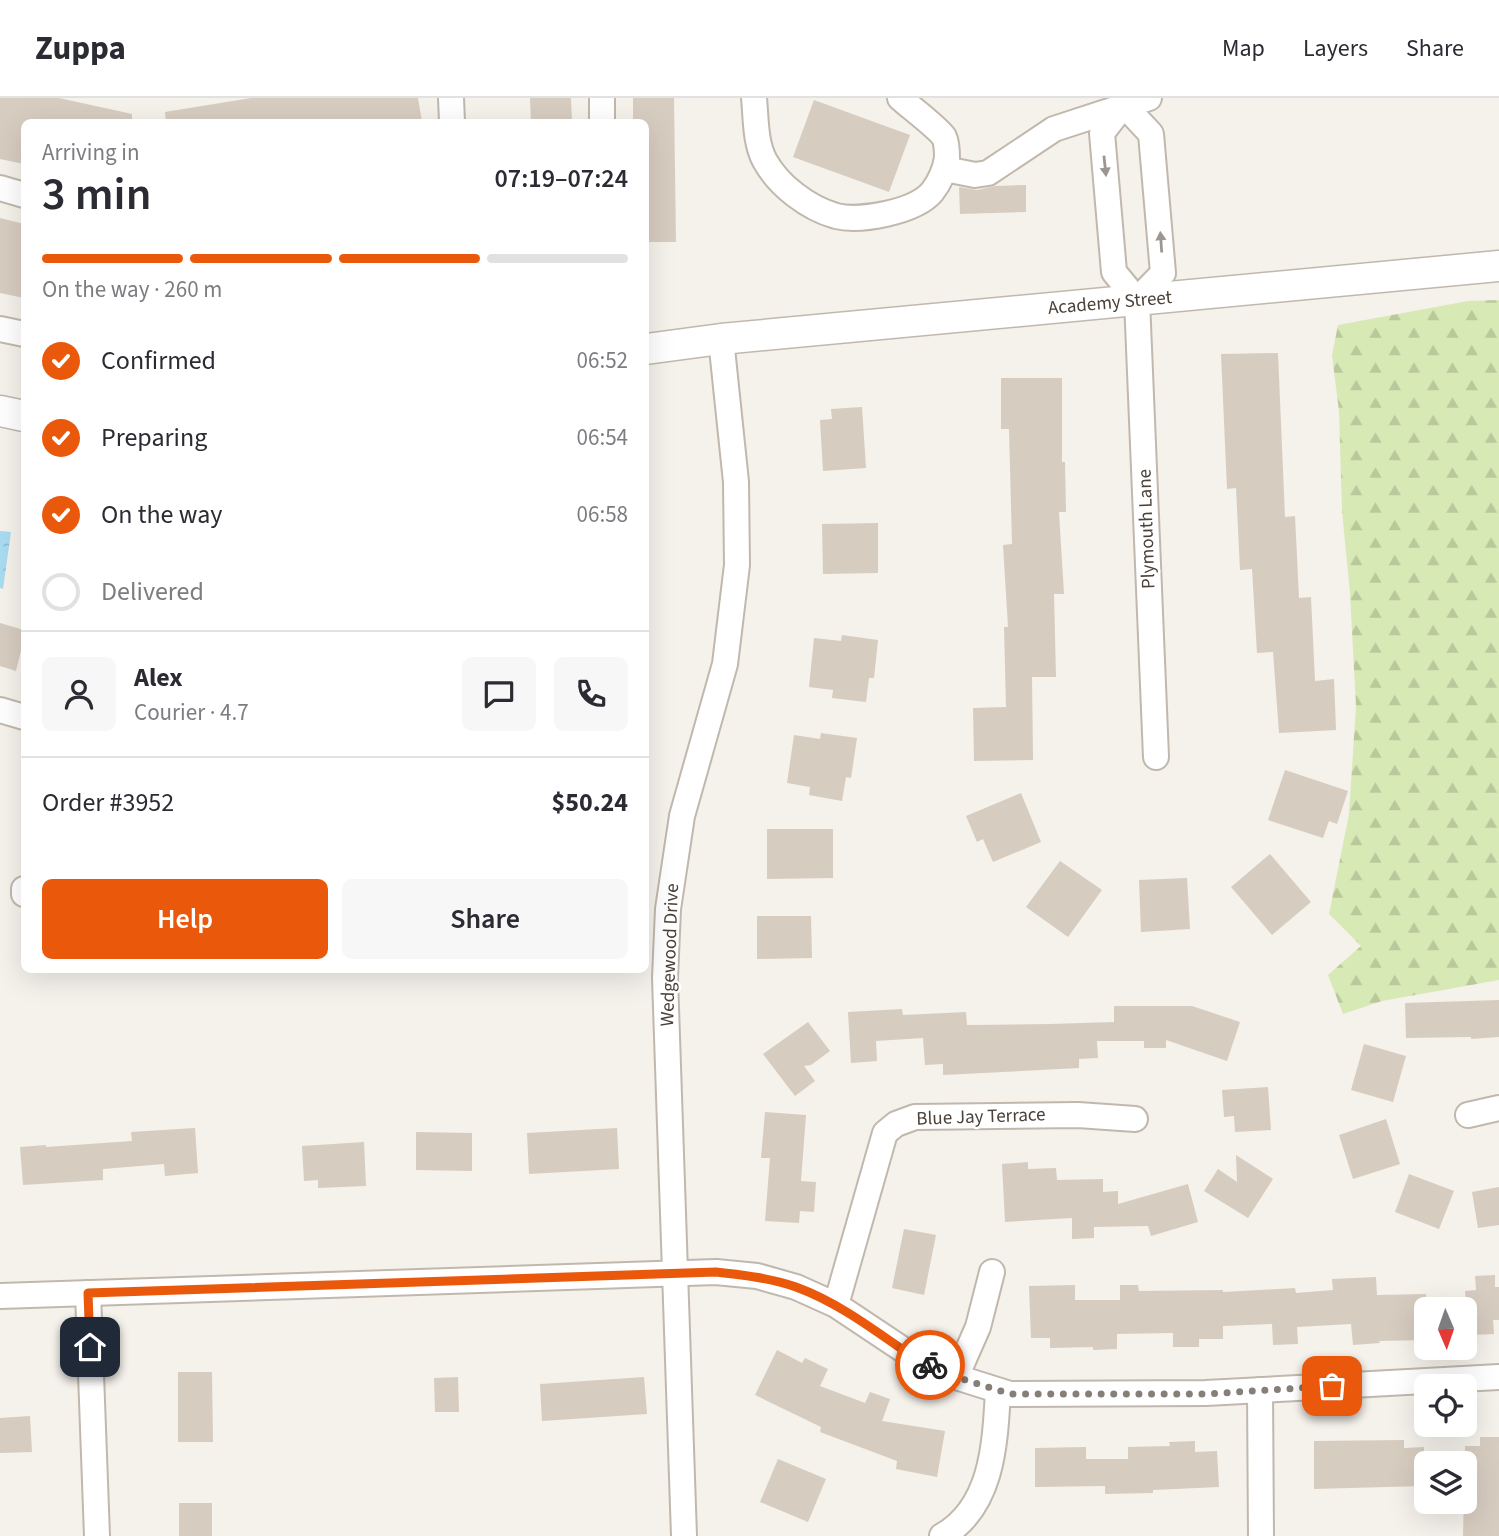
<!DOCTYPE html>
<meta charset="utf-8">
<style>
:root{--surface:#fff;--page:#f7f7f7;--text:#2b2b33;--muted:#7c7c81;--line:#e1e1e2;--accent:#ea580c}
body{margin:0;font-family:"Source Sans 3",sans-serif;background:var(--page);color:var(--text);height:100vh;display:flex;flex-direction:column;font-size:26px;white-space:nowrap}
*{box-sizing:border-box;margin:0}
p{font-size:23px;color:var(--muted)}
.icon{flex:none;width:38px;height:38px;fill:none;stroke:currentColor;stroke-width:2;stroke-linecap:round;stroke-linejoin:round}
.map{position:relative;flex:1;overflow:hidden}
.drawer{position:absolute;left:21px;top:21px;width:628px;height:854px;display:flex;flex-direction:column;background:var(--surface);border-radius:10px;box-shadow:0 7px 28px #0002}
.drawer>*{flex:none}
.needle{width:46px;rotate:178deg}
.fabs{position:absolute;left:1414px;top:1199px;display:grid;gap:14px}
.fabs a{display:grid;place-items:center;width:63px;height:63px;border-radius:10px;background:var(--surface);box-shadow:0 7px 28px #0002;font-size:35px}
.pin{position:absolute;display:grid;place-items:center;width:60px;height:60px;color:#fff;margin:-30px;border-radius:14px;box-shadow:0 4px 10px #0006}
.courier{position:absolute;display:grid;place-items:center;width:70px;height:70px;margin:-35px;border:5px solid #ea580c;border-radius:50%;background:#fff;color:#222;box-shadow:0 2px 9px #0007}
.overview em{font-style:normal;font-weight:600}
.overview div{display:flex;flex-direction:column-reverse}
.overview{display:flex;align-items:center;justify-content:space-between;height:119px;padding:0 21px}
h1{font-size:46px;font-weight:600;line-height:52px}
.bar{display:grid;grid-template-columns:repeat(4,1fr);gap:10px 7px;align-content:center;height:84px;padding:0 21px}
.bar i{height:9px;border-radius:5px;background:var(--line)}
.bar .current{background:var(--accent)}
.bar p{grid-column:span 4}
.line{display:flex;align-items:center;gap:18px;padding:0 21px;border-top:2px solid var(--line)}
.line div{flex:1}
.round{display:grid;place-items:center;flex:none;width:74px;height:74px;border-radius:10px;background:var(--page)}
ol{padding:0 21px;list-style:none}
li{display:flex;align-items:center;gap:21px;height:77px}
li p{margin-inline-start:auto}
li .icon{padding:7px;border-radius:50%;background:var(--accent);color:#fff;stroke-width:4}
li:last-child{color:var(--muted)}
li i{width:38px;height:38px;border:4px solid var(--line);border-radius:50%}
.cta{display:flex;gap:14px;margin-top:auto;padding:14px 21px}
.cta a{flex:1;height:80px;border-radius:10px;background:var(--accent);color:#fff;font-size:28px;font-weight:600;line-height:80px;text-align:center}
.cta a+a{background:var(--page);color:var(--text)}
header{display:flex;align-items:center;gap:42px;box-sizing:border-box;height:98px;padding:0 35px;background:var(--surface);border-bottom:2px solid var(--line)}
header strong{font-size:33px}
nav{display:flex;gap:38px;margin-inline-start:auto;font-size:24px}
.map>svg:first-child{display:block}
.forest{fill:url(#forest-firs)}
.water{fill:url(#water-ripples)}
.building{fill:#d7ccc0}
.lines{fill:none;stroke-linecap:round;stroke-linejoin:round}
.minor-casing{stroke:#c1b8ad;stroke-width:28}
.tertiary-casing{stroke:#c1b8ad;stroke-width:33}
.minor{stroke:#fff;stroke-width:24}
.tertiary{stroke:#fff;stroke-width:30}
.oneway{fill:#9b9692}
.done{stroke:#867f77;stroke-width:7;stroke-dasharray:0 12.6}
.route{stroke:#ea580c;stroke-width:9}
.labels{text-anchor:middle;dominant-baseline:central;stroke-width:5;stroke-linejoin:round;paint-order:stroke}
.street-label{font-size:19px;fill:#4a4139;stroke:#fff}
</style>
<header>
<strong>Zuppa</strong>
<nav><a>Map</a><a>Layers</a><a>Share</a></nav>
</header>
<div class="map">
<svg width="1499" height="1438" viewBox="0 0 1499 1438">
<defs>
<pattern id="forest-firs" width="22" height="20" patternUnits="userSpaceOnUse" patternTransform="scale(1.75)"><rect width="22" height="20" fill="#d7e9b5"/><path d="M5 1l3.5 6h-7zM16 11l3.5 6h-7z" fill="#bac99c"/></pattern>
<pattern id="water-ripples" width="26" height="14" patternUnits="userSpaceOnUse" patternTransform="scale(1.75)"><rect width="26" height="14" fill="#a9dcf1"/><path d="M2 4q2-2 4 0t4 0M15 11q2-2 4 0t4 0" fill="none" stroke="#93becf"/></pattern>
</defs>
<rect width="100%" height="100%" fill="#f5f1eb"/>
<path class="forest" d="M1499,202V882L1382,903L1343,916L1328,877L1361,848L1329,816L1349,716L1356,608L1350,495L1342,413L1339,313L1332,257L1338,227L1468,203Z"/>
<path class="water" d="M0,433L11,434L3,491L0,490Z"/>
<g class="building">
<path d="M0,0H59L132,16V24H24V66L0,61Z"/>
<path d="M251,0H418L422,24H166L165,14Z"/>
<path d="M530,0H571L572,24H531Z"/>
<path d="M633,0H674L676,144H646V24H633Z"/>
<path d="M814,2L910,37L889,94L793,59Z"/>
<path d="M1026,87V114L960,116L959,89L977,92L995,88Z"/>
<path d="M0,120L24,126V200L0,195Z"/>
<path d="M1278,255L1285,419L1295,418L1299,500L1311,499L1315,583L1334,581L1336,632L1279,635L1273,554L1257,555L1252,471L1240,472L1236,390L1227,391L1221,256Z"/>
<path d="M1001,280H1062V364H1065L1066,414H1059L1064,496H1054L1056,579H1032L1033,662L974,663L973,610L1006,609L1004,529H1008L1003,447L1012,446L1009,331H1001Z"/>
<path d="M862,309L866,370L823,373L820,322L832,321L831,311Z"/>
<path d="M878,425V475L823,476L822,426Z"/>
<path d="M0,525L24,532V541L16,573L0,568Z"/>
<path d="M842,537L878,542L874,580H869L866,604L832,600L833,592L809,589L814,540L841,543Z"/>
<path d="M821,635L857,640L851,680L846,679L842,703L809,697L810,689L787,685L794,637L820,641Z"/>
<path d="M1285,672L1348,693L1337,726L1329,723L1323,740L1268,722Z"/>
<path d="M1021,695L1041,744L993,764L983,741L977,744L966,718Z"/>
<path d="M767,731H833V780L767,781Z"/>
<path d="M1270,756L1311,804L1272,837L1231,789Z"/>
<path d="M1060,763L1102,792L1068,839L1026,809Z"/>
<path d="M1187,780L1190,831L1141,834L1139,782Z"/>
<path d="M757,818H811L812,860L757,861Z"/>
<path d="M1499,902V939L1471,941V939L1406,940L1405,905Z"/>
<path d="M1114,908H1192L1240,924L1227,963L1166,942V950H1144V943H1097L1098,960L1079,961V970L943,977V966L925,967L923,940L876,943L877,963L851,965L848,914L902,911L903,917L966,914L967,927L1050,926L1114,924Z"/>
<path d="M808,924L830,953L811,967L804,968L815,983L795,998L763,956Z"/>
<path d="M1364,946L1406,958L1393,1004L1351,992Z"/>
<path d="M1268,989L1271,1032L1235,1034L1234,1018L1224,1019L1222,992Z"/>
<path d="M765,1014L806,1017L801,1083L816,1084L814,1114L800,1113L799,1125L765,1123L770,1060H761Z"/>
<path d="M1386,1021L1400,1066L1353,1081L1339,1037Z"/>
<path d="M195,1030L198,1075L165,1078L164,1066L103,1071V1082L23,1087L20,1049L46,1047V1049L132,1043L131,1034Z"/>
<path d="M617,1030L619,1071L529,1076L527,1035Z"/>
<path d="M416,1034L472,1035V1073L416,1072Z"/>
<path d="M364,1044L366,1088L318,1090V1082L304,1083L302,1048Z"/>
<path d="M1236,1057L1273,1081L1248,1120L1204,1093L1218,1071L1237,1084Z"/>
<path d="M1028,1064V1071L1056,1070L1057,1082L1103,1081V1094L1118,1093V1106L1188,1086L1198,1124L1151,1138L1148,1128L1094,1129V1140L1072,1141V1120L1005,1124L1002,1066Z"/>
<path d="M1409,1076L1454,1093L1439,1131L1395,1114Z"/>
<path d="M1499,1089V1127L1478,1130L1472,1094Z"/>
<path d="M904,1131L936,1137L924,1197L892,1190Z"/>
<path d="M1495,1177V1189H1499V1222H1493L1494,1236L1468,1237L1465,1193L1476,1192L1475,1178Z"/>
<path d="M1376,1179L1377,1197L1426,1196V1242L1379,1243L1380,1245L1353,1247L1351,1226L1297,1229L1298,1246L1273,1247L1272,1226L1223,1228V1241H1199V1249H1173V1235L1117,1236V1251L1093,1252V1249L1050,1250V1240H1031L1029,1188L1075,1187V1202H1120V1187H1138L1139,1193L1223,1192V1194L1295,1190L1296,1195L1333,1192L1332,1181Z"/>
<path d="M777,1252L802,1265L805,1260L828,1271L820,1288L865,1305L870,1294L890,1301L882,1323L945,1333L937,1379L896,1371L897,1363L820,1334L821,1329L755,1297Z"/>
<path d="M178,1274H212L213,1344H178Z"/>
<path d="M458,1279L459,1314H435L434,1280Z"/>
<path d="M644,1279L647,1316L542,1323L540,1286Z"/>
<path d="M30,1318L32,1354L0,1355V1320Z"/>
<path d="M1480,1339H1499V1438H1463L1465,1348H1480Z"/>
<path d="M1404,1342V1350L1424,1349V1388L1314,1391V1343Z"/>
<path d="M1195,1343V1354L1217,1353L1219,1389L1153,1392V1395L1105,1396V1388L1035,1389V1350L1086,1349V1361H1128V1349L1170,1348L1169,1344Z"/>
<path d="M778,1361L826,1381L808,1424L760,1404Z"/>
<rect x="179" y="1405" width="33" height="33"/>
</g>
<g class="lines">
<defs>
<g id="minor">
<path d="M451,0L452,24"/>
<path d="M602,0V24"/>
<path d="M754,0C756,20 755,45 765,63C779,88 808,110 836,118C860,124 915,114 932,94C939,85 945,72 947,60C947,54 947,45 944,39C938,30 910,9 900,0"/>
<path d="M1123,0L1124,7L1151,36L1163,175L1137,202"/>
<path d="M1123,8L1102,35L1114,174L1137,202"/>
<path d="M945,71L975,77L988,75L1054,31L1149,0"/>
<path d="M0,90L24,97"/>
<path d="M1137,202L1156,659"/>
<path d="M0,231L24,236"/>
<path d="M0,612L24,619"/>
<path d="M24,796V791"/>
<path d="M1468,1017L1499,1010"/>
<path d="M88,1195L97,1438"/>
<path d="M0,1198L716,1174L757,1178L796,1189L836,1207L917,1261L956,1279L1010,1296L1206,1295L1499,1279"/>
<path d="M836,1207L885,1035L896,1026L915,1019L1078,1017L1135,1021"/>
<path d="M956,1279L978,1229L992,1174"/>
<path d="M1260,1292L1261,1438"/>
<path d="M684,1438L665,880L668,811L682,718L725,566L737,467L736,384L721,241"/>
<path d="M942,1438C993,1409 995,1345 998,1293"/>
</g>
<g id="tertiary">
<path d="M646,251L721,241L1499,168"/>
<path d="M0,313L24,318"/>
</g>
</defs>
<use href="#minor" class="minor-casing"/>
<use href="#tertiary" class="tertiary-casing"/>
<use href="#minor" class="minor"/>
<use href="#tertiary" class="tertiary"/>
</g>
<defs><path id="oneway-solid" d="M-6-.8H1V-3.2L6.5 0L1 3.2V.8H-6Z" transform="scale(1.75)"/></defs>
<g class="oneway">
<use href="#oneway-solid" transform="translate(1105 68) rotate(84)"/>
<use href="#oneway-solid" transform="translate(1161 144) rotate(-94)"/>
</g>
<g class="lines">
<path class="done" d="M930,1267L956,1279L1010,1296H1206L1332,1288"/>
<path class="route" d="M90,1249L88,1195L716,1174C743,1177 770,1180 796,1189C840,1205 878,1235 916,1261L930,1267"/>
</g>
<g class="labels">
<g class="street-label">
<text transform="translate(1110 205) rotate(-5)">Academy Street</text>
<text transform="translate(1147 431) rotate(-92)">Plymouth Lane</text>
<text transform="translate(670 857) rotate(-88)">Wedgewood Drive</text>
<text transform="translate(981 1019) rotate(-2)">Blue Jay Terrace</text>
</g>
</g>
</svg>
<div class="fabs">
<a><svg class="needle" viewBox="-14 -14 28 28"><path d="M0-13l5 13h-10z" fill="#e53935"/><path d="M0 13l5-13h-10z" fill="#7c7c81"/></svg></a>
<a><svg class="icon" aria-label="locate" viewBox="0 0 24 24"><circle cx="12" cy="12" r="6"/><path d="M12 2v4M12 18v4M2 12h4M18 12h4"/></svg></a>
<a><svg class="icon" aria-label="layers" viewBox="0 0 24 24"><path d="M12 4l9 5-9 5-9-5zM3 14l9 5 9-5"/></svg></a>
</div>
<div class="pin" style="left:1332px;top:1288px;background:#ea580c"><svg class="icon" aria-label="bag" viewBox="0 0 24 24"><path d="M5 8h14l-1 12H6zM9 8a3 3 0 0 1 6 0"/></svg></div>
<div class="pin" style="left:90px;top:1249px;background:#1f2937"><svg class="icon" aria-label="home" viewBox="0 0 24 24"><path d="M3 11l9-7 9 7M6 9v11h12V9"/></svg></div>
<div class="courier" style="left:930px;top:1267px"><svg class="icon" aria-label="bike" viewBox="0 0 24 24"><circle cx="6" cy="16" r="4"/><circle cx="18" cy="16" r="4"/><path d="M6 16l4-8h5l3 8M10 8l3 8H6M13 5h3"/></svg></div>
<section class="drawer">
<div class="overview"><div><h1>3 min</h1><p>Arriving in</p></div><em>07:19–07:24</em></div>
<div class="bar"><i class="current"></i><i class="current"></i><i class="current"></i><i></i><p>On the way · 260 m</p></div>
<ol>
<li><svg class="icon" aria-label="check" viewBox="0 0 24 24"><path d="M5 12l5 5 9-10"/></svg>Confirmed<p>06:52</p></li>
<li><svg class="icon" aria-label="check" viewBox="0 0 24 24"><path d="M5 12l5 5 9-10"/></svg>Preparing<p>06:54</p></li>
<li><svg class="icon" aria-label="check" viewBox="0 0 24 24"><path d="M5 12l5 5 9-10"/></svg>On the way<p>06:58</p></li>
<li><i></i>Delivered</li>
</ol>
<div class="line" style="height:126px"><a class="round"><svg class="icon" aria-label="person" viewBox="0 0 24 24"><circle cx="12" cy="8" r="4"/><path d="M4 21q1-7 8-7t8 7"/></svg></a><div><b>Alex</b><p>Courier · 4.7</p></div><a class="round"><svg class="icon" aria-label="chat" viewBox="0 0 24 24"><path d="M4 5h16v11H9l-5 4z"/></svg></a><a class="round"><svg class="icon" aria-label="phone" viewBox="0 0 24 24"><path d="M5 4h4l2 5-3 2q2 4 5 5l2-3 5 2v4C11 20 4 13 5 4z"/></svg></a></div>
<div class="line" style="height:91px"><div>Order #3952</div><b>$50.24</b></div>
<div class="cta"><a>Help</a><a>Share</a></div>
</section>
</div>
